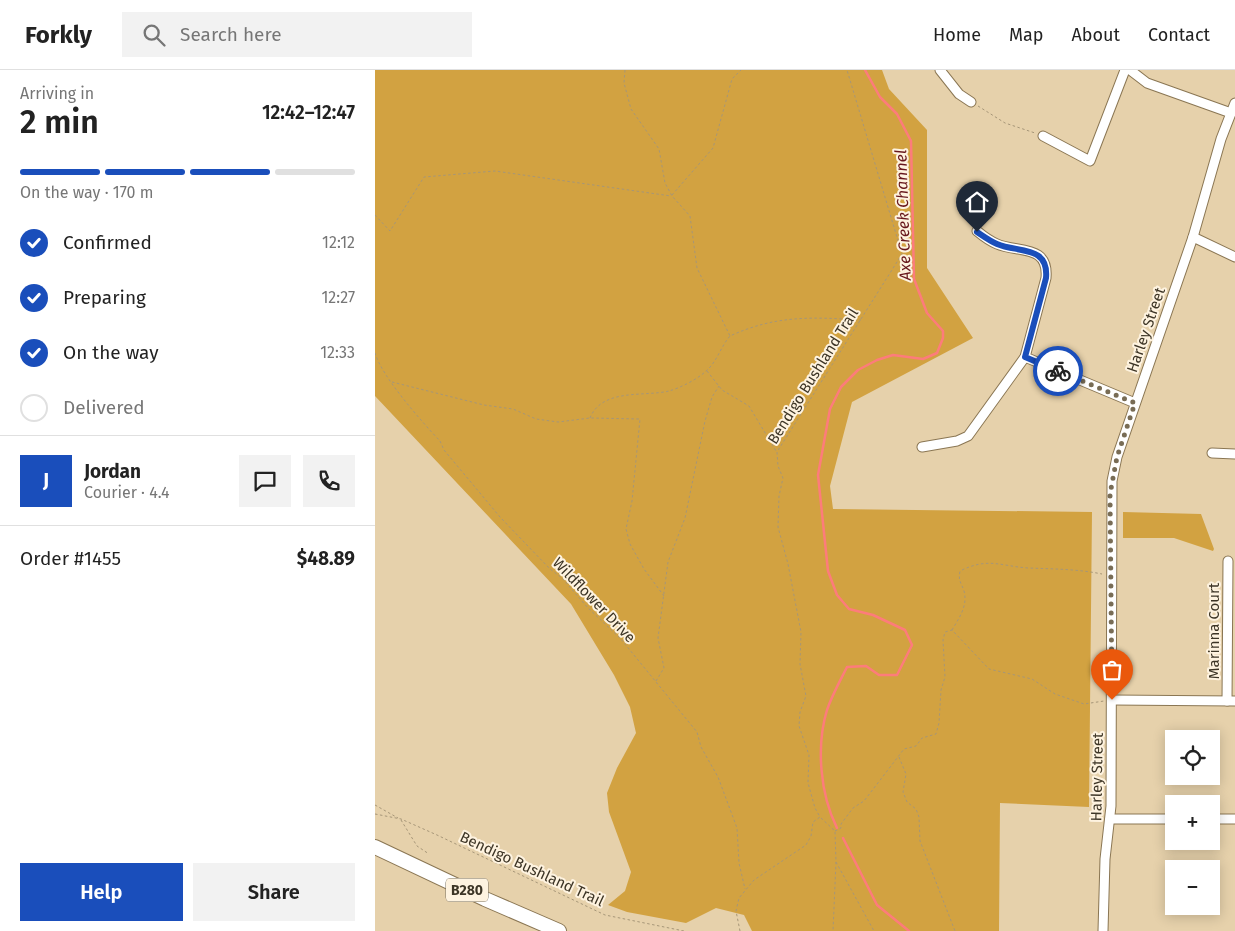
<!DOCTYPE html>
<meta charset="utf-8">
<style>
:root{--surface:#fff;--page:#f2f2f2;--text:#222;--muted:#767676;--line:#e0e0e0;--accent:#1a4ebb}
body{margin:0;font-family:"Fira Sans",sans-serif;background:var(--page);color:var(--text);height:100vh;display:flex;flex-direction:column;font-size:19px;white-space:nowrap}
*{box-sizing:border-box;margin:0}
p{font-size:16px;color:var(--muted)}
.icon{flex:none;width:28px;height:28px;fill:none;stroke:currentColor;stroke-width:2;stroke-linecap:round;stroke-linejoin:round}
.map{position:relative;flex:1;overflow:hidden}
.panel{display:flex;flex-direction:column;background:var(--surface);width:375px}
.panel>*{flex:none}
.fabs{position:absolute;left:790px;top:660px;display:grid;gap:10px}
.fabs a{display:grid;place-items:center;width:55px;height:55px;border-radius:0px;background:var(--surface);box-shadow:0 2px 12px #0003;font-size:25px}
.pin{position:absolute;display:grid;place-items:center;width:42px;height:42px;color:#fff;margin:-51px -21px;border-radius:50% 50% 50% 0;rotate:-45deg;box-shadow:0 0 5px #0007}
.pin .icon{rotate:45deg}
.courier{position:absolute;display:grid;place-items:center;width:50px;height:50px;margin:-25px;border:4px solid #1a4ebb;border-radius:50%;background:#fff;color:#222;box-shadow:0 1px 6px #0007}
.head em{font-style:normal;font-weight:600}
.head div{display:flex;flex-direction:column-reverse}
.head{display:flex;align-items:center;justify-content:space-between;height:85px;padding:0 20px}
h1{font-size:32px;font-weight:600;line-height:38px}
.bar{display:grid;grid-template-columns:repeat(4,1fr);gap:8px 5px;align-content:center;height:60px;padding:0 20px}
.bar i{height:6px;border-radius:4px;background:var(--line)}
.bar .active{background:var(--accent)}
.bar p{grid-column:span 4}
.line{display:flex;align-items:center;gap:12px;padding:0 20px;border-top:1px solid var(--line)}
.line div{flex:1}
.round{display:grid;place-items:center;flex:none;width:52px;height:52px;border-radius:0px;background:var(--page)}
ol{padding:0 20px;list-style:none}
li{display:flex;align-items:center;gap:15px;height:55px}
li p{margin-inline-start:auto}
li .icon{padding:5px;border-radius:50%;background:var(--accent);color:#fff;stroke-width:4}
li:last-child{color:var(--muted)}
li i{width:28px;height:28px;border:2px solid var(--line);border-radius:50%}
.action{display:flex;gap:10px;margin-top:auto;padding:10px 20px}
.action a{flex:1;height:58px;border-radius:0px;background:var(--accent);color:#fff;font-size:20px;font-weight:600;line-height:58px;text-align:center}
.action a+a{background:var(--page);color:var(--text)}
header{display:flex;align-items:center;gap:30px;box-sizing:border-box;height:70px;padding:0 25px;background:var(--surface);border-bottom:1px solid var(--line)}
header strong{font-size:24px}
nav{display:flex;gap:28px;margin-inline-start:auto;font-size:18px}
.search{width:350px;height:45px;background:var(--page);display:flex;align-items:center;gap:12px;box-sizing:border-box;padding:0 18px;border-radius:0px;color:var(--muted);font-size:19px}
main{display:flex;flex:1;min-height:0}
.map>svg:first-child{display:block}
.green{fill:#d2a241}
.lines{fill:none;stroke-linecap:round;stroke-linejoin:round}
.stream{stroke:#fd7c7b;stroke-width:2.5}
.street-casing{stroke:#8a7653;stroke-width:11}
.primary-casing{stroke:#8a7653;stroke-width:16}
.path{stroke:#a69678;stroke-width:1;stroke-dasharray:2.5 2.5;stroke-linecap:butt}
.street{stroke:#fff;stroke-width:9}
.primary{stroke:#fff;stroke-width:14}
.done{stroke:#786c55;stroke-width:5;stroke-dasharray:0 9}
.route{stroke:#1a4ebb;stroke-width:6}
.labels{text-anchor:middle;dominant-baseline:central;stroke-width:4;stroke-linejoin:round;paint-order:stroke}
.shield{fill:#fef3e0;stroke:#776e5e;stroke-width:1}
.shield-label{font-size:14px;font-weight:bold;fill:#3d3526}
.street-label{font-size:15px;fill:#3d3526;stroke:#fef3e0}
.water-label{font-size:16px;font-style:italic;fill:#67171c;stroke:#fef3e0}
</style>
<header>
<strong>Forkly</strong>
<div class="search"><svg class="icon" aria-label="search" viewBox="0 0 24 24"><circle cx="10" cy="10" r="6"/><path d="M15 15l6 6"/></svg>Search here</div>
<nav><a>Home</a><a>Map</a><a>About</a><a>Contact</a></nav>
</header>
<main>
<section class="panel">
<div class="head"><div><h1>2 min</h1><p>Arriving in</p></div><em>12:42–12:47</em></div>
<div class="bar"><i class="active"></i><i class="active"></i><i class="active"></i><i></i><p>On the way · 170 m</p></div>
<ol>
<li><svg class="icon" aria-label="check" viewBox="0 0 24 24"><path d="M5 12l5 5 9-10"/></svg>Confirmed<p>12:12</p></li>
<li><svg class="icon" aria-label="check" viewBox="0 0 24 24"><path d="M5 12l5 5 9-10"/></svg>Preparing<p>12:27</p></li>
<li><svg class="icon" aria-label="check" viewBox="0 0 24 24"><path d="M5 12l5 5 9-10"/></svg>On the way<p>12:33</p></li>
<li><i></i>Delivered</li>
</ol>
<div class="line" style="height:90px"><b class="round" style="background:var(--accent);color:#fff">J</b><div><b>Jordan</b><p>Courier · 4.4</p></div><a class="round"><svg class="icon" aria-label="chat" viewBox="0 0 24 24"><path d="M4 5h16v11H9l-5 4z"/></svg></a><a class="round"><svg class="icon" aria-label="phone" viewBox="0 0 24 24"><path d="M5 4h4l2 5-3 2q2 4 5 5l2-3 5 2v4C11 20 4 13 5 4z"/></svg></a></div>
<div class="line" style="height:65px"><div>Order #1455</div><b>$48.89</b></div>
<div class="action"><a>Help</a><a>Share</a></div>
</section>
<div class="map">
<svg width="860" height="861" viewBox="0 0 860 861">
<rect width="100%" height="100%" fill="#e6d1ab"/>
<g class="green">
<path d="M0,0H507L514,19L552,60V198L598,268L477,332L455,416L458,439L717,442L714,737L625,733L624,861H377L369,845L341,838L311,853L252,842L233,835L250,821L256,802L234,742L232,723L242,698L261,663L255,637L239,605L196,534L0,326Z"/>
<path d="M748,442L826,444L839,479L838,481L799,468H748Z"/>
</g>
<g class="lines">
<g class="stream">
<path d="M462,758C445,724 441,676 452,640C457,625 465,611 472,597L491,596L504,605H522L537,575L530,560L498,545L474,539L462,525L453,501L443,405L455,339L466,317L483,300L502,290L518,285L548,289L562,283L568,268V261L552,243L539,209L536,71L522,44L505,27L490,0"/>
<path d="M468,768L502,835L534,861"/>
</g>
<defs>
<g id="street">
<path d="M565,0L584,24L596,32"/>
<path d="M755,0L772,13L856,43"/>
<path d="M668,66L715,91L750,0"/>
<path d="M602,161C608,166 615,171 622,174C643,183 674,174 671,208L650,287L760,333"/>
<path d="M818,167L860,187"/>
<path d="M547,377L582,371L593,366L650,287"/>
<path d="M837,383L860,384"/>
<path d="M737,630L860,631"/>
<path d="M852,631L853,491"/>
<path d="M736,749H799"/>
<path d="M836,749H860"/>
<path d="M728,861L730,789L736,736L737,411L742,387L818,167L846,69L860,33"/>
</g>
<path id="primary" d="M0,777L110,829L184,861"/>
</defs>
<use href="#street" class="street-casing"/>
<use href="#primary" class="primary-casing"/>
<g class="path">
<path d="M250,0L249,13L256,39L284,79L290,113L297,126L315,146L322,198L355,266C401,245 437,247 486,250"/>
<path d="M603,36L630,53L660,63"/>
<path d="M297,125L338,78L357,9L366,0"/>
<path d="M0,145L15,161L49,107L120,101L296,126"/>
<path d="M0,283C7,307 47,352 65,371L69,380L125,447L175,499L187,508L213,538L245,568L322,662L326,677L343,707L362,758L364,793L370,819"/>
<path d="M332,301L347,320L374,336L401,381"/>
<path d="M17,312L109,335L138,339L161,349L183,352L215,348L265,349L257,431L251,459L255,474L269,499L289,526"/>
<path d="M215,348C227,318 269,327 294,321C305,318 323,309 331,301C342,292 346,276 355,266"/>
<path d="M577,560C584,548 593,536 589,521C586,512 583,511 585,501C613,487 625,496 653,498C679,499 702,499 727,504"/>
<path d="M281,611L289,598L283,568L293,492L310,448L330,351L337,327L344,316"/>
<path d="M524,687L531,704L528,722L532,732L541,739L544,747L545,771L580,861"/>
<path d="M0,735L23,748"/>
<path d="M0,744L26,749L62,765L230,845L309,861"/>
<path d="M446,748L460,761L461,792L458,861"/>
<path d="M26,750L42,776L54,784"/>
<path d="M460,761L466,758V754L478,738L489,731L529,679L541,676L547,668L561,664L564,653L566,620L570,607L568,570L570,562L577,560L614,599L657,609L680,624L709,634L729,631"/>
<path d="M461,792L499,861"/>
<path d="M365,861L361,841L364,828L379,810L431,775L436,766L438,752L445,747L440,738L433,713L434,685L424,656L425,642L431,626L425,594L426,562L413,494L403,457L404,426L408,408L403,396L402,382L527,184L472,0"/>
</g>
<use href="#street" class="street"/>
<use href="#primary" class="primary"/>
</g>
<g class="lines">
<path class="done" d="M683,301L760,333L742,387L735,424L737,630"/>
<path class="route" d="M602,162C608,166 615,171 622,174C643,183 674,175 671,208L650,287L683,301"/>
</g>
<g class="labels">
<rect class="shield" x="71" y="808.5" width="42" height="23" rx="4"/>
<g class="shield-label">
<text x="92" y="820">B280</text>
</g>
<g class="street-label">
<text transform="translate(771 260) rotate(-71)">Harley Street</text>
<text transform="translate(438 306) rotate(-58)">Bendigo Bushland Trail</text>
<text transform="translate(219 530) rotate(46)">Wildflower Drive</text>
<text transform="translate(839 561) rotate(-90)">Marinna Court</text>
<text transform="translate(722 707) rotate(-89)">Harley Street</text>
<text transform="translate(157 799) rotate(25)">Bendigo Bushland Trail</text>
</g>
<g class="water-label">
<text transform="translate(528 145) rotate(-92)">Axe Creek Channel</text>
</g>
</g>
</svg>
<div class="fabs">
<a><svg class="icon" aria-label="locate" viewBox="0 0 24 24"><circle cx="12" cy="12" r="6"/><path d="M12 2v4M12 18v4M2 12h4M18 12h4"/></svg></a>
<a>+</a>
<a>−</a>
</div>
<div class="pin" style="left:737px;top:630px;background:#ea580c"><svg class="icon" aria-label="bag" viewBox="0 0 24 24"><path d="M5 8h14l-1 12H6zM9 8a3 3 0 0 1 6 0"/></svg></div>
<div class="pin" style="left:602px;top:162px;background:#1f2937"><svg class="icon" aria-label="home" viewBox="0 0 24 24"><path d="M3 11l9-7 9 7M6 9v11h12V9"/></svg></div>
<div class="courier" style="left:683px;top:301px"><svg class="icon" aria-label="bike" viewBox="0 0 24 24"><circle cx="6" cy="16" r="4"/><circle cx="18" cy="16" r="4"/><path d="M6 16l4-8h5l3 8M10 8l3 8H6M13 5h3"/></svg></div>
</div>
</main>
